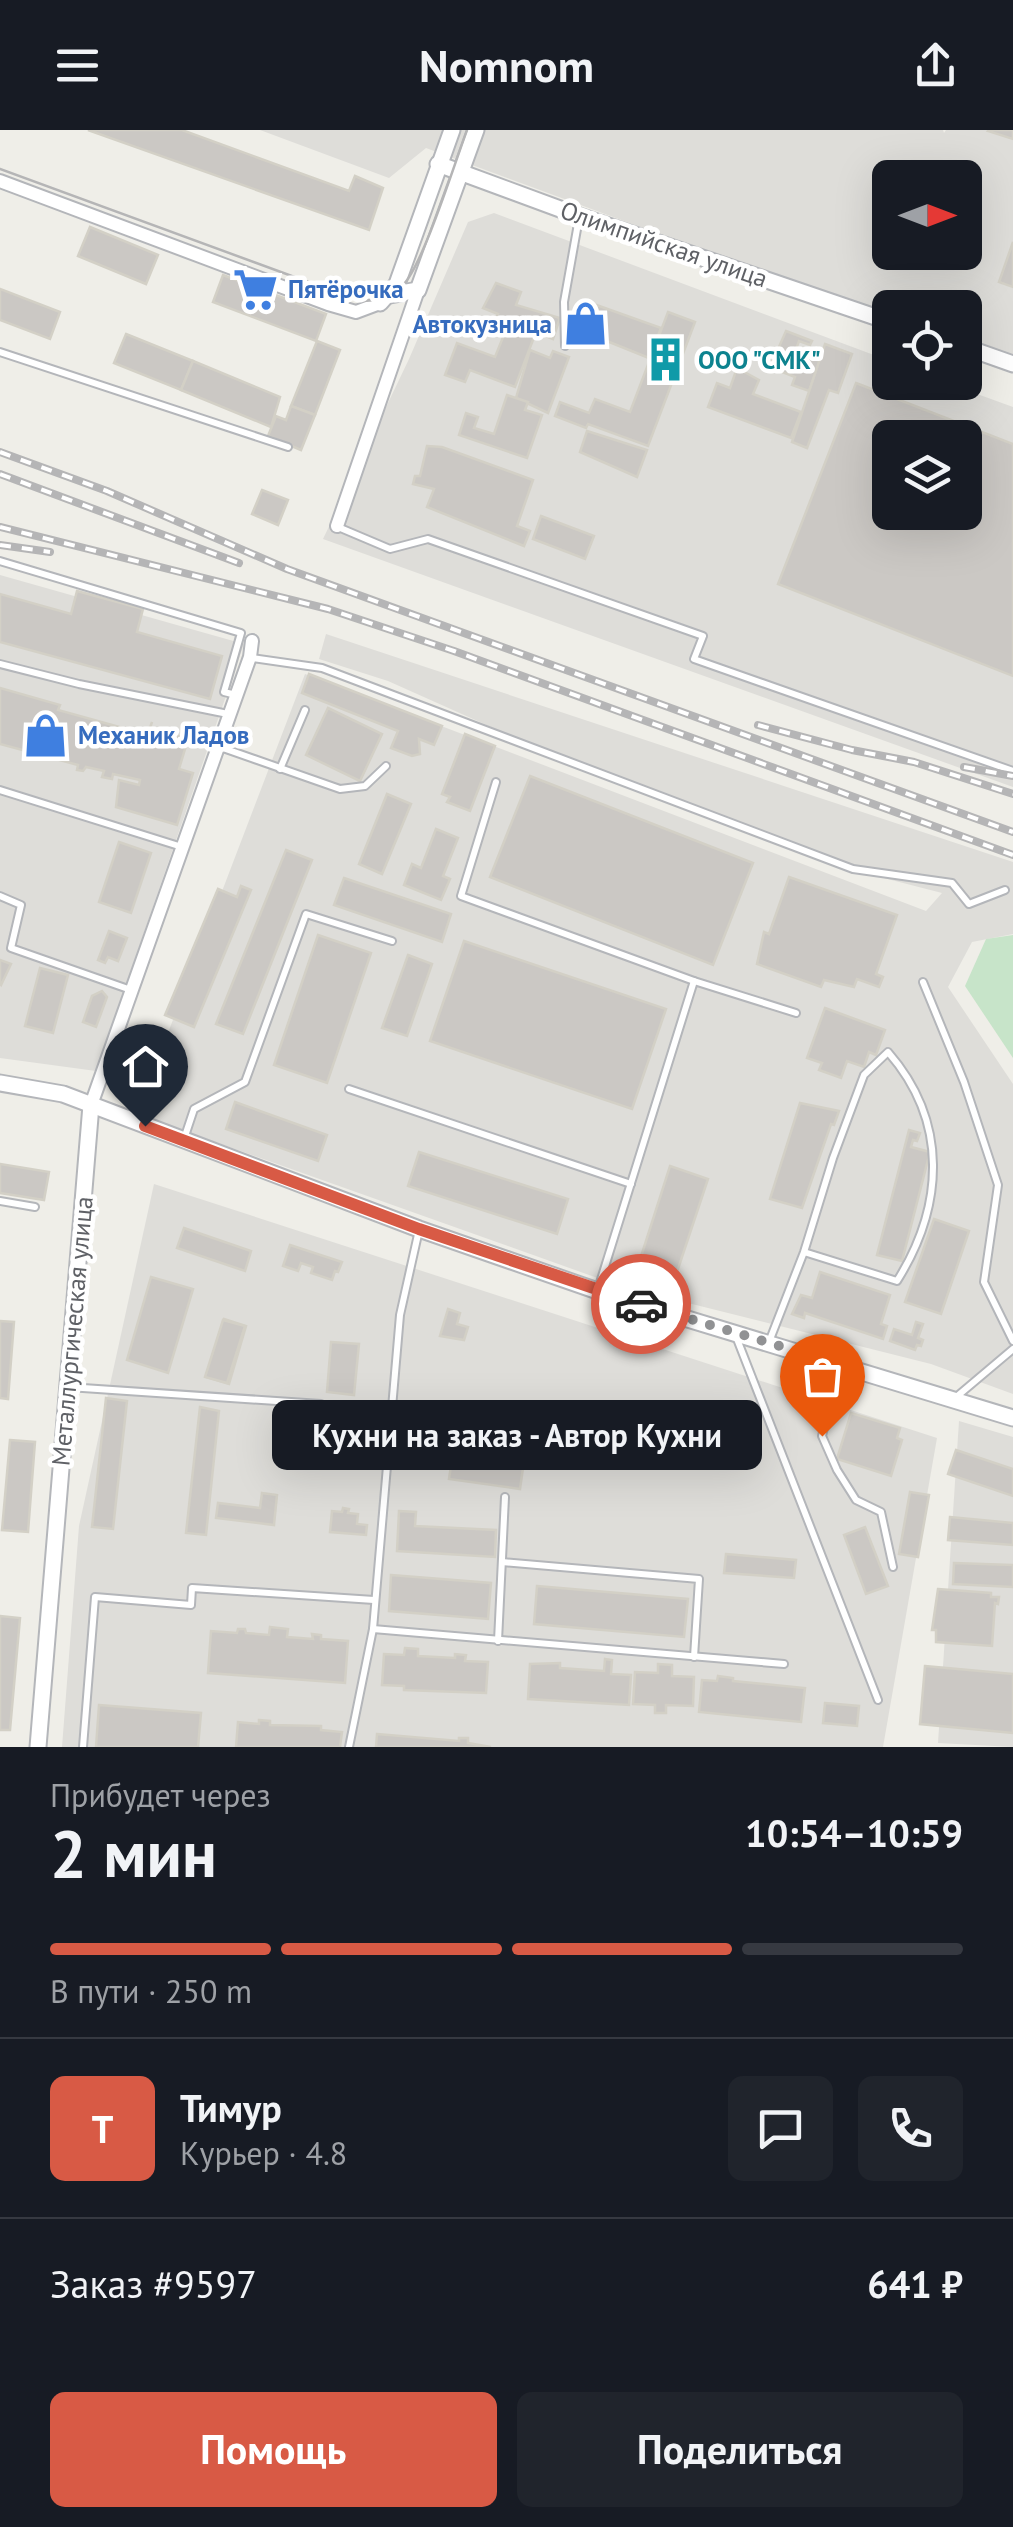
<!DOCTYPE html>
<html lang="ru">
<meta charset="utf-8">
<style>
:root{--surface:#171b24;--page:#20242c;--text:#f1f3f6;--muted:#9ea1a6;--line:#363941;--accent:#d85a45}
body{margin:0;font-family:"PT Sans",sans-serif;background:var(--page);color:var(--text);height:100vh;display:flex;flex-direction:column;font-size:38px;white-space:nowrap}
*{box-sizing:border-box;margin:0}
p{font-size:32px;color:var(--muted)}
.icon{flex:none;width:55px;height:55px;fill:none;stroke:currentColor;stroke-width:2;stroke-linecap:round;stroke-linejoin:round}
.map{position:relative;height:1617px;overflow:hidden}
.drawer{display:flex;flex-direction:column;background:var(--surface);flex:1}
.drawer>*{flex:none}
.needle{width:65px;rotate:90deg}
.tools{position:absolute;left:872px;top:30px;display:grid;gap:20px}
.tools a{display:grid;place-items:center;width:110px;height:110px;border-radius:15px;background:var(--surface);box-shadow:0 10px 40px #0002;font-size:50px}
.pin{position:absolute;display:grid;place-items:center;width:85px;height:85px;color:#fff;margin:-102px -42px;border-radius:50% 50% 50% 0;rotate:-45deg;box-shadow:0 0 10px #0007}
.pin .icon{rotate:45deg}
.courier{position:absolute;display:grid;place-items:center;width:100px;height:100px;margin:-50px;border:8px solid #d85a45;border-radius:50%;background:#fff;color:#222;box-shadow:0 2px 12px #0007}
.bubble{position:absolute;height:70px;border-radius:15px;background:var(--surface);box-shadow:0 10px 40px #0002;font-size:32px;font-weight:700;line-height:70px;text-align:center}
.overview em{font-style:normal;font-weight:700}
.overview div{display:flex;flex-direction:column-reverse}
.overview{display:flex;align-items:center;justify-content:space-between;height:170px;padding:0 50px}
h1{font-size:65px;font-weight:700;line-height:75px}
.bar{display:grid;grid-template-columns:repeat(4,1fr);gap:15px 10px;align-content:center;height:120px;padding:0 50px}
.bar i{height:12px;border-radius:8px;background:var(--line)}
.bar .on{background:var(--accent)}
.bar p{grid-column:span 4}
.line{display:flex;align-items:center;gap:25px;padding:0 50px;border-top:2px solid var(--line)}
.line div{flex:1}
.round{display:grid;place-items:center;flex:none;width:105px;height:105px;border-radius:15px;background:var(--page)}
.cta{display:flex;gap:20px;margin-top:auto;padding:20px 50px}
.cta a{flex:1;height:115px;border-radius:15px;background:var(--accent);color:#fff;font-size:40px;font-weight:700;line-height:115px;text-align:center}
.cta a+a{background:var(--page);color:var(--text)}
header{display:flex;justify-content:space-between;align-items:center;height:130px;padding:0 50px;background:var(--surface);font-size:45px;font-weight:700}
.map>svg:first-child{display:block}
.industrial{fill:#deddd9;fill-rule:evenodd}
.green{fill:#c7e4c9}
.building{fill:#cbc8c4;stroke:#d3d0c6;stroke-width:2.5;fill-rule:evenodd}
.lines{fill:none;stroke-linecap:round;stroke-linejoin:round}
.service-casing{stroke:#b4b6ba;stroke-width:10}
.minor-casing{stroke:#b4b6ba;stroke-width:16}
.tertiary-casing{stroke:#b4b6ba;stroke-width:19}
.service{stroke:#fff;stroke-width:6}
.minor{stroke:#fff;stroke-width:12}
.tertiary{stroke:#fff;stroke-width:15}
.tram{stroke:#b5b5b6;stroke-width:2.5}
.rail-casing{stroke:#b5b5b6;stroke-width:8}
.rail{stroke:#fff;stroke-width:4;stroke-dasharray:11;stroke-linecap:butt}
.done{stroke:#919294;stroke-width:10;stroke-dasharray:0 18}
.route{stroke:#d85a45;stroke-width:12}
.labels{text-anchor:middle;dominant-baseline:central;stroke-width:9;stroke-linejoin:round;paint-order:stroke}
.street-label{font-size:25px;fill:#5f6166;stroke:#fff}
.shop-label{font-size:25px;font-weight:bold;fill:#366cbe;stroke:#fff;text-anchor:start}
.culture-label{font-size:25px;font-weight:bold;fill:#0d838f;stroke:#fff;text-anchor:start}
</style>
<header><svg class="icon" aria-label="menu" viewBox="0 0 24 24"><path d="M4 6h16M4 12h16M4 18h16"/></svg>Nomnom<svg class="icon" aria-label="share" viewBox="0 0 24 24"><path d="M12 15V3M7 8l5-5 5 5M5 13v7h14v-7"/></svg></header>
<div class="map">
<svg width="1013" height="1617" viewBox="0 0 1013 1617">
<rect width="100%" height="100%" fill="#efeee8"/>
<g class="industrial">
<path d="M260,0H943L944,3L946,0H1013V233L965,216V178H890V189L426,18L389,48ZM890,48H965V122H890Z"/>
<path d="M494,83L890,231V252L947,253L1013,277V657L323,409L409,229L468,92ZM890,308H965V382H890Z"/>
<path d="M0,445L244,514L96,941L0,928Z"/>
<path d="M326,504L1013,732V804L972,812L948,857L1013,954V1264L931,1234L620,1156L137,984L305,544L926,781L942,763L872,745L627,658L388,551L319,529Z"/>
<path d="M154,1054L937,1308L883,1617H62L79,1396Z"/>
<path d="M959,1291L1013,1307V1617L938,1613Z"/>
</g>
<path class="green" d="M1013,805V928L965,856L986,809Z"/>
<g class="building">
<path d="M88,0H182L349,61L355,46L383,58L369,100Z"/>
<path d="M1013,0V9L988,1L989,0Z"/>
<path d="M90,97L158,125L146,154L78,126Z"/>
<path d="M1013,112V157L999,152Z"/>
<path d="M223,145L326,184L316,211L213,172Z"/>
<path d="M496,153L521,162L516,175L560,188L553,209L536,202L515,257L470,240L465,252L445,245L457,213L495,227L508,195L495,190L498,184L483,178Z"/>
<path d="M0,159L60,182L50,209L0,190Z"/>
<path d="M588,172L661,198L649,228L577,199Z"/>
<path d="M668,182L695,192L648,316L588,294L586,298L555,286L560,272L589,283L595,269L630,282Z"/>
<path d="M786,201L812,211L810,215L799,211L795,222L820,231L809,261L792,255L795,247L770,237Z"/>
<path d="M126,204L193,231L181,260L114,233Z"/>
<path d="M317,211L340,220L315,285L291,276Z"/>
<path d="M825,214L852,224L838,263L829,260L807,318L792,312Z"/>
<path d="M530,220L550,228L553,221L569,227L548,283L516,268Z"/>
<path d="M193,231L280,267L271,297L181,260Z"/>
<path d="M737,238L759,250L753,264L801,282L791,308L708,277L717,253L730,258Z"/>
<path d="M856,253L1013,314V546L778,454ZM890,308H965V382H890Z"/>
<path d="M507,265L528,272L525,280L542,285L527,328L459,305L466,283L478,287L474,298L494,304Z"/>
<path d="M291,276L315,285L301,320L268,306L276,286L286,290Z"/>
<path d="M587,301L647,320L637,347L580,322Z"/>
<path d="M427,316L442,317L533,350L517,396L530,401L524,416L427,377L434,359L413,354L415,346H420Z"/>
<path d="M262,360L288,370L278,395L252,384Z"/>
<path d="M541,386L594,406L585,429L533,409Z"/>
<path d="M77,461L143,479L137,502L222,526L210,569L0,512V464L71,484Z"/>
<path d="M309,544L442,596L434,615L419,609L420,624L412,626L391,618L398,601L302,563Z"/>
<path d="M0,558L60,575L58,580L148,605L152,592L150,598L188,609L179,639L193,643L177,695L116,677L119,650L139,655L140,650L113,644L112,649L102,647L104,641L86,637L83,641L77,640L78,635L0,614Z"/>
<path d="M328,578L382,604L360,651L306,625Z"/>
<path d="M465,604L495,616L470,681L447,672L450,667L442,664Z"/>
<path d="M530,646L753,733L713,835L490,747Z"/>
<path d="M387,664L411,674L382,744L359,734Z"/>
<path d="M436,699L458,708L443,746L450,749L441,770L404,755L412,734L421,738Z"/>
<path d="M119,712L151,723L131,783L99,772Z"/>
<path d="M286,720L312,730L243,904L216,894Z"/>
<path d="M789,747L897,785L876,844L883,847L879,857L857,849L854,857L824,850L821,857L757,834L764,802L769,804Z"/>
<path d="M344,748L451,784L442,812L334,775Z"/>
<path d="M241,756L251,760L194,897L165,885L218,759L237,767Z"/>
<path d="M109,801L127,808L118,831L108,827L105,833L98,830Z"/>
<path d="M318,805L371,823L327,953L274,935Z"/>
<path d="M464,811L666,879L632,979L430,911Z"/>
<path d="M408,825L432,834L407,906L382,898Z"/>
<path d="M0,830L11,834L1,855L0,854Z"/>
<path d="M40,838L68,845L53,903L25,896Z"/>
<path d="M102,861L107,867L96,897L83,892L92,866Z"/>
<path d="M825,878L885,900L876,925L869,922L864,937L847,931L841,948L819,940L822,933L807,928Z"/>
<path d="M235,972L327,1005L318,1031L226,999Z"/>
<path d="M800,973L839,981L834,995L831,994L802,1078L770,1069Z"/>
<path d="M909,1000L920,1003L917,1011L913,1010L911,1017L930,1022L902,1131L877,1125Z"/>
<path d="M419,1022L568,1069L557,1104L408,1056Z"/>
<path d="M0,1034L49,1042L44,1070L0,1063Z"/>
<path d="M670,1036L708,1049L674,1151L637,1139Z"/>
<path d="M934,1089L969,1101L941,1184L905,1172Z"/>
<path d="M184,1098L251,1121L245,1141L177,1118Z"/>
<path d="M290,1115L342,1132L338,1142L335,1141L332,1150L311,1143L313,1137L301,1133L298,1141L283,1136Z"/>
<path d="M820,1142L890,1165L881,1194L887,1196L883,1209L805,1183L804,1188L792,1184L801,1165L812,1168Z"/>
<path d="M151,1147L193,1159L168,1243L127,1230Z"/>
<path d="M448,1179L460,1183L457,1194L468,1197L464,1210L440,1206Z"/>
<path d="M224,1189L246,1196L229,1254L206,1247Z"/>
<path d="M223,1190L245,1196L227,1253L205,1247Z"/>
<path d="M0,1191L14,1192L8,1269L0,1268Z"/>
<path d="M916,1192L923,1194L918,1208L923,1210L921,1216L917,1215L915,1220L890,1211L894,1199L912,1205Z"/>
<path d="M331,1212L359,1214L354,1265L327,1262Z"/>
<path d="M106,1268L127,1271L113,1399L92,1397Z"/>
<path d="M200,1277L219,1281L206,1405L186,1403Z"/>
<path d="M851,1283L900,1298L897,1308L902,1310L891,1346L837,1329Z"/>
<path d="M306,1295L375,1300L373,1325L305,1320Z"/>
<path d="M10,1310L35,1312L28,1402L2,1400Z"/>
<path d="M956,1320L1013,1339V1366L948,1344Z"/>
<path d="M452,1329L523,1338L520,1359L449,1349Z"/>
<path d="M910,1362L929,1365L918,1427L899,1424Z"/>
<path d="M262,1363L277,1365L274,1395L216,1388L218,1373L260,1378Z"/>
<path d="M343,1378L349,1379L348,1383L358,1384L357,1394L367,1395L366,1405L330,1402L332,1381L342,1382Z"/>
<path d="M399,1381L416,1382L415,1396L496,1400L495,1427L397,1421Z"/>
<path d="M950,1387L1013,1393V1415L948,1410Z"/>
<path d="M865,1397L888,1456L866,1464L844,1405Z"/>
<path d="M726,1424L796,1430L794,1448L724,1443Z"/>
<path d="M954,1433L1013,1435V1457L953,1454Z"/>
<path d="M391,1445L491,1453L488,1489L389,1481Z"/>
<path d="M537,1456L688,1469L684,1507L534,1494Z"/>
<path d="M938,1459L991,1463V1467H999L998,1474L995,1473L992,1516L936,1512V1500H932Z"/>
<path d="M0,1486L20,1488L10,1600H0Z"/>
<path d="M270,1497L288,1499L287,1507L313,1509L312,1504L321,1505V1509L348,1511L345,1553L208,1543L211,1501L237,1503L238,1499H245L246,1503L269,1505Z"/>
<path d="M405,1518L418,1519V1526L455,1528V1524L466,1525L465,1531L488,1532L486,1563L404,1560V1556L382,1555L384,1524L404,1525Z"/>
<path d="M605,1529L612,1530L611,1544L631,1545L629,1575L528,1569L530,1534L560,1533V1538L604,1541Z"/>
<path d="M658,1534L672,1535V1546L694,1547L693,1576L666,1575V1583H655V1575L633,1574L635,1542L658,1543Z"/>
<path d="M925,1536L1013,1544V1603L920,1594Z"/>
<path d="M718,1546L733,1548V1551L805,1558L801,1592L699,1582L702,1550L717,1551Z"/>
<path d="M825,1573L859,1576L857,1596L823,1593Z"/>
<path d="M99,1575L201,1583L198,1617H96Z"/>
<path d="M259,1590L270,1591V1595L321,1596V1600L342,1602L340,1617H236L238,1592L259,1594Z"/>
<path d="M377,1604L459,1611V1608H468V1613L491,1617H376Z"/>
</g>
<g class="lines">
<defs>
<g id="service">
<path d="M565,216L564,172L579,88"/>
<path d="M0,222L288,317"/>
<path d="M338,397L390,419L428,409L703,506L694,529L1013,641"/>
<path d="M0,431L241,503L224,562L236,565"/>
<path d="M252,528L322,538L853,739L952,753L969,774L1005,760"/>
<path d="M0,534L79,554L228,584"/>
<path d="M220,617L340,659L365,656L386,636"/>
<path d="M280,639L305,580"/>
<path d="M496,652L461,766L694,851"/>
<path d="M0,660L182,717"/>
<path d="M0,766L21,775L11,818L131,860"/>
<path d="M923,852L964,952L998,1055L984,1152L1013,1211"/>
<path d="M349,959L631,1054"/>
<path d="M184,1009L194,979L245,952L306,784L392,811"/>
<path d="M0,1071L35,1077"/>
<path d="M598,1159L694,851L796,883"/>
<path d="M737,1209L878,1570"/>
<path d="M769,1212L804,1122L833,1028L864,945L888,922C949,992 944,1076 897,1151L804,1122"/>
<path d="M839,1235L822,1306L837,1340L856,1370L881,1382L893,1437"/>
<path d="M68,1257L321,1274"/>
<path d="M955,1268L1013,1219"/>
<path d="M502,1432L699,1449L694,1527"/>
<path d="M373,1499L784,1534"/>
<path d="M498,1511L505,1367"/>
<path d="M83,1617L95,1467L191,1475L192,1458L374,1470"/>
<path d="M349,1617L373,1499L400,1185L419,1100"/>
</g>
<g id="minor">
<path d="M0,51L328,174L356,182L380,173"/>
<path d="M337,396L418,160"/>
<path d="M91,975L250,527L252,511"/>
</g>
<g id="tertiary">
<path d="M438,34L579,86L890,192"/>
<path d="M390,165L418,160L476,0"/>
<path d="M380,173L397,154L452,0"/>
<path d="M965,217L1013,234"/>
<path d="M0,953L63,964L419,1099L612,1166L1013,1288"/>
<path d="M38,1617L91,975"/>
</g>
</defs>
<use href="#service" class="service-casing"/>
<use href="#minor" class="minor-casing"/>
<use href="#tertiary" class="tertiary-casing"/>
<use href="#service" class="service"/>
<use href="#minor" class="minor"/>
<use href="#tertiary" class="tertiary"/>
<path class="tram" d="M0,39L360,171C377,171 390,168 403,155C423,135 455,32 467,0"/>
<defs>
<g id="rail">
<path d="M0,322L107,361L287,439L1013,702"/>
<path d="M0,344L239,433"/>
<path d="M0,397L328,479L454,521L1013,725"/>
<path d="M0,415L50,422"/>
<path d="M758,595L852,620L914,632L1013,664"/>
<path d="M964,637L1013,646"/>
</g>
</defs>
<use href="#rail" class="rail-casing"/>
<use href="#rail" class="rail"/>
</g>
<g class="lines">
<path class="done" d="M641,1174L839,1234L822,1306"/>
<path class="route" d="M145,996L419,1099L641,1174"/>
</g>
<defs>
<symbol id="supermarket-bare" viewBox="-9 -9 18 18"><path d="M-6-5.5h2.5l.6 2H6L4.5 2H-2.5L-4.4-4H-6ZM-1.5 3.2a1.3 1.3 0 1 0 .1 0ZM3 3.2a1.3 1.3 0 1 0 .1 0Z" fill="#3f7fe0" stroke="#fff" stroke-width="2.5" paint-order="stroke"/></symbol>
<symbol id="shop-bare" viewBox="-9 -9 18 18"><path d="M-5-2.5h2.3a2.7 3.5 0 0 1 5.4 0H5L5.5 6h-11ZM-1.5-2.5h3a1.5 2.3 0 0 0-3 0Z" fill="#3f7fe0" stroke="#fff" stroke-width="2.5" paint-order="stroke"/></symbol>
<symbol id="building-bare" viewBox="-9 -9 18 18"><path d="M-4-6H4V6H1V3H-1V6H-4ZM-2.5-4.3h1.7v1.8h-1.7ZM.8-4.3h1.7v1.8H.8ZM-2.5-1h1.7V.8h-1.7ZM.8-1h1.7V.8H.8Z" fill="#0f9aa8" stroke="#fff" stroke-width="2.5" paint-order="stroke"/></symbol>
</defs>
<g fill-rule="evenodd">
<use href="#supermarket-bare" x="224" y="128" width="63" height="63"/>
<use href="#shop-bare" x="554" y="162" width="63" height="63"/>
<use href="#building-bare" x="634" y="198" width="63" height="63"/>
<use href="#shop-bare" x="14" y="574" width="63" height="63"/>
</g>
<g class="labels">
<g class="street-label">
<text transform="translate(664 114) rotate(19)">Олимпийская улица</text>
<text transform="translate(72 1201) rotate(-85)">Металлургическая улица</text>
</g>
<g class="shop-label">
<text x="288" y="159">Пятёрочка</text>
<text x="552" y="194" text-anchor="end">Автокузница</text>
<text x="78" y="605">Механик Ладов</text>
</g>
<g class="culture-label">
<text x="698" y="230">ООО "СМК"</text>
</g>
</g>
</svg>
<div class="tools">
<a><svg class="needle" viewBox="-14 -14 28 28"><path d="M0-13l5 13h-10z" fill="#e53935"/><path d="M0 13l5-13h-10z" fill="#9ea1a6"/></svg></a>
<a><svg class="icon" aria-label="locate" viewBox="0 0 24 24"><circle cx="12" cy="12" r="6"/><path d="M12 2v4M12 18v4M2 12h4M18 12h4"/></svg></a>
<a><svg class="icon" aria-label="layers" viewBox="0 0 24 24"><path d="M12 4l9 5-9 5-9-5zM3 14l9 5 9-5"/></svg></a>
</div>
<div class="pin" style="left:822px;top:1306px;background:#ea580c"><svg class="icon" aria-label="bag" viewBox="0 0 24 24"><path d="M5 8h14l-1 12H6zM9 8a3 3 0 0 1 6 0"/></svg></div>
<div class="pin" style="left:145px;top:996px;background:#1f2937"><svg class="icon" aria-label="home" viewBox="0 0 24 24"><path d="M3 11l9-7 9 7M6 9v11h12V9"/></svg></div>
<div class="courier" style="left:641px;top:1174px"><svg class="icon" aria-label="car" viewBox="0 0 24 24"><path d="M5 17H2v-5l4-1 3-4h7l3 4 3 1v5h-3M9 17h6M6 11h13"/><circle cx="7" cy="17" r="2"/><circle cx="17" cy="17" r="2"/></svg></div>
<div class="bubble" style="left:272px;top:1270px;width:490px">Кухни на заказ - Автор Кухни</div>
</div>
<section class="drawer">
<div class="overview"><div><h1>2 мин</h1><p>Прибудет через</p></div><em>10:54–10:59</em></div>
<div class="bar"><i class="on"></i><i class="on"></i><i class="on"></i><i></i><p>В пути · 250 m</p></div>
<div class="line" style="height:180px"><b class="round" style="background:var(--accent);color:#fff">Т</b><div><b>Тимур</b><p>Курьер · 4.8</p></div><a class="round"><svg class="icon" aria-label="chat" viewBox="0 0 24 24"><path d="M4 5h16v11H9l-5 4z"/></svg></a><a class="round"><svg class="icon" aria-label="phone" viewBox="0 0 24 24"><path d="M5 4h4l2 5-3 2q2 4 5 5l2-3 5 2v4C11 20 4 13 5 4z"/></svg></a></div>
<div class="line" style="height:130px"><div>Заказ #9597</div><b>641 ₽</b></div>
<div class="cta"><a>Помощь</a><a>Поделиться</a></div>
</section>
